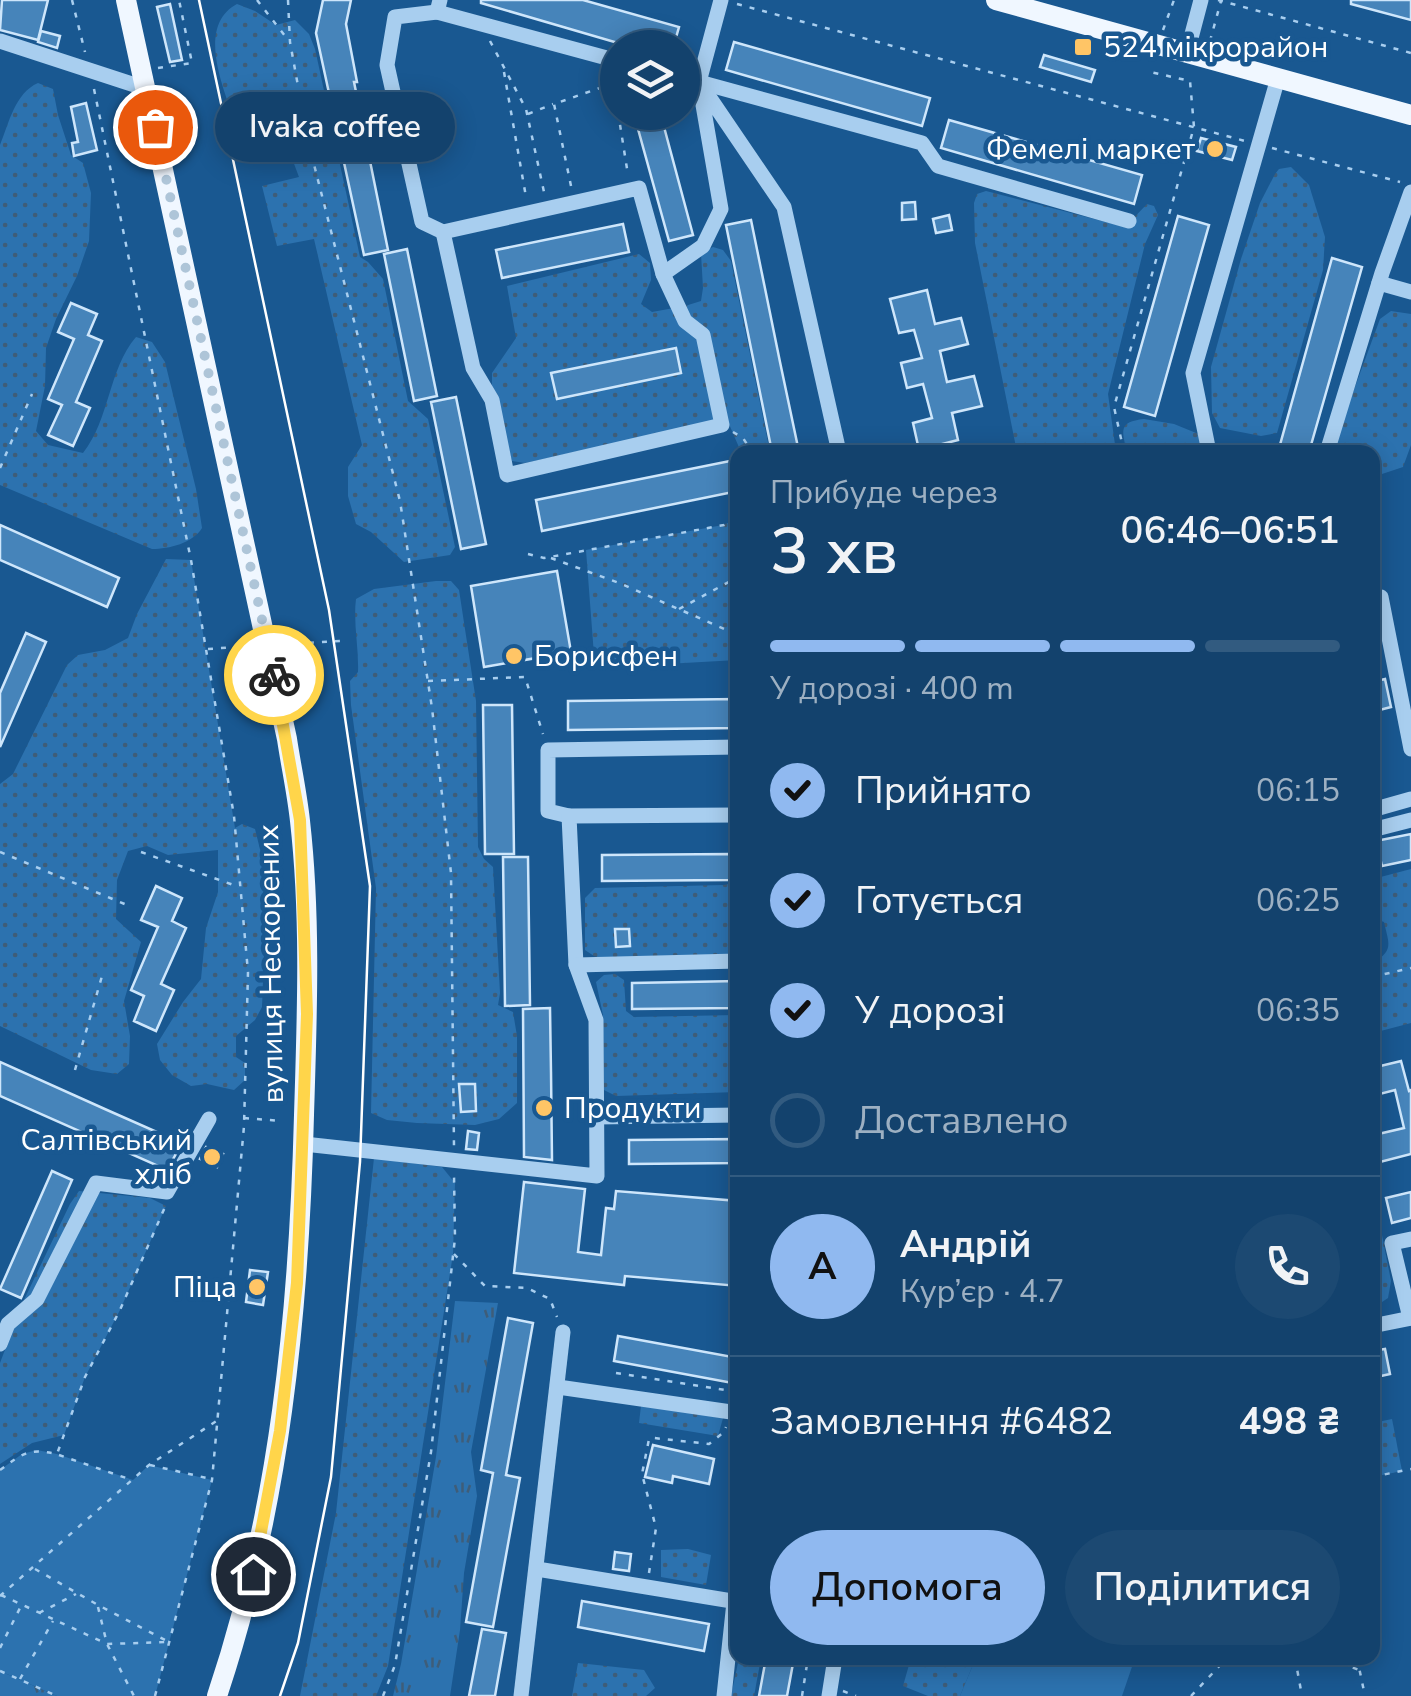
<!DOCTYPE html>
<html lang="uk">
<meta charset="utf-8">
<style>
:root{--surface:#13426d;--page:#1c4972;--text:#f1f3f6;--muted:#9db0c2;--line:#325b80;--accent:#90b9f0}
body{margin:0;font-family:"Nunito Sans",sans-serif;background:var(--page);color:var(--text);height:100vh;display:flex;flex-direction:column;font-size:38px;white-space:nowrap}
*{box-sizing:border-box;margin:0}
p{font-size:32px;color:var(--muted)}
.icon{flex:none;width:55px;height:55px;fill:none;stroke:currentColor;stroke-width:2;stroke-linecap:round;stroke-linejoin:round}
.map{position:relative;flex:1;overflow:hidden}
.details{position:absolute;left:730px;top:445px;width:650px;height:1220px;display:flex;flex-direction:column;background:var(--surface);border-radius:20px;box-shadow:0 5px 25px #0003,0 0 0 2px var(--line)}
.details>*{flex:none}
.fabs{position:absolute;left:600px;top:30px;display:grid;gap:20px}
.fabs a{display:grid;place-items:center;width:100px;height:100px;border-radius:50%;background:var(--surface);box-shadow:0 5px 25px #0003,0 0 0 2px var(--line);font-size:50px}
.pin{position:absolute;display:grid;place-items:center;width:85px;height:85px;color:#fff;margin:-42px;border:5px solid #fff;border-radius:50%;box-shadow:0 2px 10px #0007}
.courier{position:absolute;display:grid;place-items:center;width:100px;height:100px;margin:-50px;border:8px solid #ffd54a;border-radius:50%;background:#fff;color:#222;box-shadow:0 2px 12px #0007}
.bubble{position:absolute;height:70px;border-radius:35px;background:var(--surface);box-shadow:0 5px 25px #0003,0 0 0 2px var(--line);font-size:32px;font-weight:600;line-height:70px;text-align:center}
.headline em{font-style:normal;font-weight:600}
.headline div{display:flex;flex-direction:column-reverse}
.headline{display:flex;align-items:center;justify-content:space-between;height:170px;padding:0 40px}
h1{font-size:65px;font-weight:600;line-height:75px}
.bar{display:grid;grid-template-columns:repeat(4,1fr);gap:15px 10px;align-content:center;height:120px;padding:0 40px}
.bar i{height:12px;border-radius:8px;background:var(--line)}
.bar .active{background:var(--accent)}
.bar p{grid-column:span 4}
.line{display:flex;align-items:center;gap:25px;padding:0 40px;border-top:2px solid var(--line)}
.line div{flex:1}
.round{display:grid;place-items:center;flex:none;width:105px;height:105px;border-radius:52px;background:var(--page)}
ol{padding:0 40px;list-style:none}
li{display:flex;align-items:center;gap:30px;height:110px}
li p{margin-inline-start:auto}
li .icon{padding:10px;border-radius:50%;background:var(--accent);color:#111;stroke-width:4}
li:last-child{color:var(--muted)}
li i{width:55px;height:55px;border:5px solid var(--line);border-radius:50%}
.cta{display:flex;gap:20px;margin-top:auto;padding:20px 40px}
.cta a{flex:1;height:115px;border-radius:60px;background:var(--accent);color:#111;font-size:40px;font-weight:600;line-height:115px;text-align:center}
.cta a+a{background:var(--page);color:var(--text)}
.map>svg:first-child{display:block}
.grass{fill:url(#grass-tufts)}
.park{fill:url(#park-dots)}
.pitch{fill:#2c72af}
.building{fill:#4684ba;stroke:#cee6fb;stroke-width:2.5}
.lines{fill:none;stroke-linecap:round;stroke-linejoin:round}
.path{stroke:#a8ceef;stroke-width:2.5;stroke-dasharray:5 8;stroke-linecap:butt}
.minor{stroke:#a8ceef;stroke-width:15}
.major{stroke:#f0f7ff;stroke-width:20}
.tram{stroke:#fff;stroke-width:2.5}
.done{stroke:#aec5d8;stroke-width:10;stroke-dasharray:0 18}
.route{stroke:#ffd54a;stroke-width:12}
.poi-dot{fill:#ffc566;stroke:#195891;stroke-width:4}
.labels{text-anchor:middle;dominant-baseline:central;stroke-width:9;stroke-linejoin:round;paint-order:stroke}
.poi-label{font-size:30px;fill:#fff;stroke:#195891;text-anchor:start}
.street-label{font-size:30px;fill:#fff;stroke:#195891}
</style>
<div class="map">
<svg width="1411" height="1696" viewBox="0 0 1411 1696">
<defs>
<pattern id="grass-tufts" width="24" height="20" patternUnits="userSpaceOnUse" patternTransform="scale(2.5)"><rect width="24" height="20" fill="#2c72af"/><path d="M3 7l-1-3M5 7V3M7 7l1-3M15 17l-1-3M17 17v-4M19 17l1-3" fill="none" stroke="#3e5d79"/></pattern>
<pattern id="park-dots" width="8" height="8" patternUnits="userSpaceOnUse" patternTransform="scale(2.5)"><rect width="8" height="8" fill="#2c72af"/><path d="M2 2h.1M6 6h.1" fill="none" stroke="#3e5d79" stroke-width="1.8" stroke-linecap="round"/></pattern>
</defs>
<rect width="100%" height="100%" fill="#195891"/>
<g class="grass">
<path d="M455,1301L498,1303L471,1452L477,1496L464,1573L460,1630L450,1696H393L401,1664L436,1457Z"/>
<path d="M0,1671L57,1696H0Z"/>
</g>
<g class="park">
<path d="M237,4L255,11L276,25L295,20L309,34L315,49L360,257L368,262L383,279L408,401L428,419L455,547L450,555L404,562L371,532L356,524L348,496V467L362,445L314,239L277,246L262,186L299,177L293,161L248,122L232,114C221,81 198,25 237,4Z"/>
<path d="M38,83L53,89L58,115L71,155L83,163L91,193L89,241L77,276L56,319L46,348L45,386L36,431L48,445L83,453C110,419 108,370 136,337L152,342L165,362L196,489L202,528C193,543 169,549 152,549L0,485V145C9,123 15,93 38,83Z"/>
<path d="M1291,167L1309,185L1325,237L1323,270L1277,433L1261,436L1220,428L1212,413L1211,367L1241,259L1260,203L1275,174L1279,169Z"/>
<path d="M986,191L1125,227L1147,204L1154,206L1158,215L1145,244L1108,394L1116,452H1017L975,243L974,203L977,194Z"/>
<path d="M713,247L723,250L731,261L770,452H741L729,424L715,421L525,463L512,461L492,387V373L516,338L507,286L639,254L650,263L651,280L641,304L652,312L685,306L701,301L703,288L701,253Z"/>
<path d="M1391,311L1411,314V445L1403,467L1373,477L1372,452H1331L1380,319Z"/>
<path d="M1144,419L1174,424L1201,435L1202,448L1198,452H1127C1122,430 1118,422 1144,419Z"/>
<path d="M737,519V660L595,668L586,550L723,525Z"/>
<path d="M166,559L191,560L235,828L242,824L255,829L267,878L262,1007L255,1020L236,1036V1057L245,1063V1080L234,1090L207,1084L191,1086L172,1075L160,1060L157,1044L183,1002L201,979L206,928L218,892V850L168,855L147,846L128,851L117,880L116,919L141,942L124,1001L130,1036L129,1064L117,1074L91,1070L0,1026V784L13,774L67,665L78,655L105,650L128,638L137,614Z"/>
<path d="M436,581H451L459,590L476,701L478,847L484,859L493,867L500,993L498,1005L513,1012L517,1036V1103L499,1119L475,1125L417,1123L387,1120L371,1113L376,888L351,705L350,681L358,672C359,648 353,623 356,599L374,589Z"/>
<path d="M1411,869V1023L1373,1033V963C1394,950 1389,944 1384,922L1373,918V879Z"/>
<path d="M737,882V954L610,961L594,956L585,950V898L595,888L724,885Z"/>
<path d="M615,974L624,980L626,1011L634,1017L737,1015V1092L616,1096L604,1090L603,1015L596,982L604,975Z"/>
<path d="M374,1158L442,1167L455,1183L453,1254L388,1666L376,1696H300L336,1513Z"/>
<path d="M1373,1189L1391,1281L1388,1298L1373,1308Z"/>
<path d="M79,1191L150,1198L166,1206L120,1310L85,1377L64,1435L32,1443L0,1464V1363L23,1302L70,1204Z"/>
<path d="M641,1406L723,1418L718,1436L639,1423Z"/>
<path d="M1392,1419L1402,1471L1373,1477V1423Z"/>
<path d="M688,1549L711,1555L706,1585L661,1577V1550Z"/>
<path d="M739,1658H761L754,1696H731Z"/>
<path d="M911,1658H970L975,1660L960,1696H928L903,1686Z"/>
<path d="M578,1663L644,1670L655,1688L646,1696H572Z"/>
</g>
<g class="pitch">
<path d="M37,1450L57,1454L133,1480L149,1465L212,1480L155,1696H57L0,1671V1470L22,1454Z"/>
<path d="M971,1658H1135L1122,1696H960L975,1660Z"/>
</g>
<g class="building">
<path d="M2,0H48L38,40L0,30Z"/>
<path d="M323,0H351L346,24L357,82H354L388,250L364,255L316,33Z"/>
<path d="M481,0H583L679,27L673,48H635L481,3Z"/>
<path d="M1351,0H1411V20L1351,4Z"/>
<path d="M170,4L182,60L170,62L157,7Z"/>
<path d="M41,31L60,36L57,48L38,42Z"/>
<path d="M734,42L930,98L922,126L726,70Z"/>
<path d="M1044,55L1095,70L1091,82L1040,67Z"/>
<path d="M86,103L97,150L74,156L72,143L78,142L71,107Z"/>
<path d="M655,112H660L693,235L669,241L635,118Z"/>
<path d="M949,120L1142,175L1134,204L941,148Z"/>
<path d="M1201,138L1236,147L1232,160L1197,151Z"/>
<path d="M915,202L916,219L902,220V203Z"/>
<path d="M949,215L952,230L936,233L933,219Z"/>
<path d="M1178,216L1209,225L1155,416L1124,407Z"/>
<path d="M751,220L780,362L799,452H772L726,225Z"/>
<path d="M623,224L629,252L502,278L496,250Z"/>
<path d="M407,249L437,396L414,401L384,254Z"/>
<path d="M1332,258L1362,267L1309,452H1278Z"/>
<path d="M927,290L935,324L961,318L968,344L940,351L947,382L974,376L982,406L952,413L958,440L919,450L913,423L932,418L923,384L907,388L901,363L922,358L914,330L899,333L890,299Z"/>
<path d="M71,303L97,314L88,335L102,341L76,402L90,408L73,446L48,435L62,405L48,399L74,339L58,332Z"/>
<path d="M676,348L681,373L557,399L551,373Z"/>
<path d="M456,397L486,544L461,549L431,402Z"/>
<path d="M735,460L738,491L542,531L536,500Z"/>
<path d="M0,525L119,578L107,607L0,560Z"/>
<path d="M557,571L571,652L484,667L471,586Z"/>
<path d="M26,633L46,642L0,747V693Z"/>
<path d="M1385,679L1391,707L1372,712V682Z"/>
<path d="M738,699V728L568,730V701Z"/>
<path d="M483,705H512L514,854H485Z"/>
<path d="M1411,834V860L1382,866L1376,841Z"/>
<path d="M730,854V880L602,881V855Z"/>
<path d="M503,857H528L530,1005L505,1006Z"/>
<path d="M156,886L182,898L172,921L186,928L161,984L174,990L156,1031L134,1021L144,996L131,990L158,927L141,920Z"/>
<path d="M615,929H629L630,946L616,947Z"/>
<path d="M738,981V1008L632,1009V983Z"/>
<path d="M550,1008L551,1072L552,1160L524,1157L523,1009Z"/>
<path d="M1401,1061L1409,1091L1411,1090V1154L1380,1162L1374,1135L1404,1128L1395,1090L1372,1096V1068Z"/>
<path d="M0,1062L107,1110L182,1143L167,1170L0,1096Z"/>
<path d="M459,1084H475L476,1111L461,1112Z"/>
<path d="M468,1131L479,1133L477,1150L466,1149Z"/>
<path d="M738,1139V1163L629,1164V1140Z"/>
<path d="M206,1147L223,1154L217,1167L200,1159Z"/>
<path d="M52,1171L72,1180L21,1298L0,1289Z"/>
<path d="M524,1182L585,1189L578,1252L601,1255L606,1208L614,1209L616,1191L738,1201V1286L625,1276L624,1285L514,1273Z"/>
<path d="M1411,1192V1218L1392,1223L1386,1198Z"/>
<path d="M250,1270L268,1272L263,1305L246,1302Z"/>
<path d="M508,1318L533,1323L506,1475L520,1478L493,1627L466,1622L493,1473L481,1470Z"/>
<path d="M618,1336L738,1358V1384L614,1361Z"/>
<path d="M1385,1349L1390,1374L1372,1378V1351Z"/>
<path d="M653,1445L714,1459L709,1484L673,1476L672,1483L645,1477Z"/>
<path d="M615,1552L631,1554L629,1571L613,1569Z"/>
<path d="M582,1601L709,1624L704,1651L578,1627Z"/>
<path d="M482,1629L506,1633L495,1696H469Z"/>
<path d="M766,1658H794L787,1696H759Z"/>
</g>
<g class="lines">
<g class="path">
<path d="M72,0L85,52"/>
<path d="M257,0L289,41"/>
<path d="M288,0L290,42L308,141L400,501L432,708L451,873L454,1147"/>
<path d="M1218,0L1411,53"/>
<path d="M737,4L1245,141"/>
<path d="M1163,30L1174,0"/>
<path d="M490,41L526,109L544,192"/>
<path d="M1210,41L1221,1"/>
<path d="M158,68L192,63L179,0"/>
<path d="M504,72L526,197"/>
<path d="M613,75L618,106"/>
<path d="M94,89L191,560L234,816L248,972L244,1126L212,1480L155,1696"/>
<path d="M618,112L628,175"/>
<path d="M528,114L553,104"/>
<path d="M1272,148L1400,182"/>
<path d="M571,186L554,104L614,83"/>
<path d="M733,432L743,438L752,452"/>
<path d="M1124,452L1114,407L1194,127L1190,81L1146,71"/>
<path d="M0,468L32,394"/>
<path d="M528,554L544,558L550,557L724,525L738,519"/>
<path d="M551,558L619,583L738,635"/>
<path d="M679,609L738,577"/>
<path d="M283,644L341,641"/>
<path d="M208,649L250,646"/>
<path d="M428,681L525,677L543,734"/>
<path d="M0,852L127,905"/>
<path d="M141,852L239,887"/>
<path d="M1372,977L1411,968"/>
<path d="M75,1070L102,976"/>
<path d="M244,1118L282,1121"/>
<path d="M454,1254L485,1286L527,1288L550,1299L557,1317"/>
<path d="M616,1373L738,1392"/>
<path d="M59,1455L132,1480"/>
<path d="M150,1465L211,1479"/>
<path d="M0,1470C23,1453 29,1448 57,1454L85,1377L120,1310L165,1207"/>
<path d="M1372,1477L1411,1469"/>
<path d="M35,1569L98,1605L169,1642"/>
<path d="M649,1573L656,1528L642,1474L649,1439L654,1438L709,1444L724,1432L726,1427"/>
<path d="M1,1595L107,1644L168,1642"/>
<path d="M0,1596L149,1465L218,1420"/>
<path d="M98,1607L107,1644L134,1696"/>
<path d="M39,1613L76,1594"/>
<path d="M0,1648L21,1606"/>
<path d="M1295,1658L1302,1696"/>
<path d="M1302,1658L1338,1662L1359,1670"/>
<path d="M1357,1658L1365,1696"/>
<path d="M0,1671L57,1696"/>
<path d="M20,1679L53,1621"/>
<path d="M843,1691L856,1696"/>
<path d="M383,1696L395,1665L431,1452L455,1238L454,1175"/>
<path d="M802,1696L808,1658"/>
<path d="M1191,1696L1227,1658"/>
</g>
<g class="minor">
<path d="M440,0L437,12L618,61"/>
<path d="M721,0L699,82L922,143L938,166L1129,221"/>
<path d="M437,12L395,17L387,65L422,222L443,232"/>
<path d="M0,41L147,89"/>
<path d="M1187,53L1201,0"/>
<path d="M639,188L663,274L685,321L703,335L722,425L507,475L492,400L473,368L443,232Z"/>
<path d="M663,274L703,246L721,209L699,82L784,207L839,452"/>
<path d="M1379,283L1411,292"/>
<path d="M1209,452L1193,373L1278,78"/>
<path d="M1327,452L1382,273L1411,192"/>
<path d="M1381,597L1411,749"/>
<path d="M1372,810L1411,799"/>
<path d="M569,816L548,811V750L738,747"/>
<path d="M1372,830L1411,820"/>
<path d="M576,965L569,816L738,815"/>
<path d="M596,1117L738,1115"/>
<path d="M304,1144L597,1176L596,1020L576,965L738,961"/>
<path d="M1410,1318L1392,1243L1411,1239"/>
<path d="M1372,1326L1411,1318"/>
<path d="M0,1344L8,1324L37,1299L96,1183L167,1192L209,1119"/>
<path d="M558,1387L738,1413"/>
<path d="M537,1569L738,1602"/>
<path d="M521,1696L563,1332"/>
<path d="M724,1696L734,1602"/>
<path d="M829,1696L835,1658"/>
</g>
<g class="major">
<path d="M126,0L287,739C291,766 297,793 300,821C311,918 307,1018 304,1115C299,1312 280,1509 217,1696"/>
<path d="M996,0L1411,115"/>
</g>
<path class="tram" d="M199,0L329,610L370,886L360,1162L331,1477L298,1643L280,1696"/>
</g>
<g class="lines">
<path class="done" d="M155,127L274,675"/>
<path class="route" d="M253,1574L280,1431L297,1283L307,1014L300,820L274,675"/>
</g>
<g class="poi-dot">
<rect x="1073" y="37" width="20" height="20" rx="5"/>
<circle cx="1215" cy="149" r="10"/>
<circle cx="514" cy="656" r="10"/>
<circle cx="544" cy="1108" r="10"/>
<circle cx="212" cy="1157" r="10"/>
<circle cx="257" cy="1287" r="10"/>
</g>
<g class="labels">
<g class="poi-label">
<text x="1103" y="47">524 мікрорайон</text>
<text x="1195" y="149" text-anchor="end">Фемелі маркет</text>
<text x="534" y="656">Борисфен</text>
<text x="564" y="1108">Продукти</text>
<text x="192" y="1140" text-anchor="end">Салтівський<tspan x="192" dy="34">хліб</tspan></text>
<text x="237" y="1287" text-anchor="end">Піца</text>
</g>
<g class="street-label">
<text transform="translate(271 964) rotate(-91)">вулиця Нескорених</text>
</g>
</g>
</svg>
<div class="fabs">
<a><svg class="icon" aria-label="layers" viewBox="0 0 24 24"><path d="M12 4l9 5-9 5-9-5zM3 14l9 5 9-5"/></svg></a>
</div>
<div class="pin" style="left:155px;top:127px;background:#ea580c"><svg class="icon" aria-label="bag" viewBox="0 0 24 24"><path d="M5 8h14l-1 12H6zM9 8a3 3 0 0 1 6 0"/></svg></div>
<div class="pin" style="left:253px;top:1574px;background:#1f2937"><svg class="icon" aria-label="home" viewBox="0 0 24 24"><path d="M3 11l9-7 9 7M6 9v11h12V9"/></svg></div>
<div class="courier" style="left:274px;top:675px"><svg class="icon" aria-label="bike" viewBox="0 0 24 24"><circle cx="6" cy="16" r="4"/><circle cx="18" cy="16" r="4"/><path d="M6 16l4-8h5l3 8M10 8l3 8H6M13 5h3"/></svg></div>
<div class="bubble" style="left:215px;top:92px;width:240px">Ivaka coffee</div>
<section class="details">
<div class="headline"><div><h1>3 хв</h1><p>Прибуде через</p></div><em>06:46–06:51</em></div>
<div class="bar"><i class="active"></i><i class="active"></i><i class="active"></i><i></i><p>У дорозі · 400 m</p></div>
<ol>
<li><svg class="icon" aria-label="check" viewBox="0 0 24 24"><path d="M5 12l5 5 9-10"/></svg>Прийнято<p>06:15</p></li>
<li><svg class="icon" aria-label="check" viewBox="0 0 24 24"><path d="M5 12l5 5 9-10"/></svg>Готується<p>06:25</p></li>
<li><svg class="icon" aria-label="check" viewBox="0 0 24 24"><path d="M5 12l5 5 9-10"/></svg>У дорозі<p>06:35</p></li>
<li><i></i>Доставлено</li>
</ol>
<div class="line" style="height:180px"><b class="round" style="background:var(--accent);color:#111">А</b><div><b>Андрій</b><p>Кур’єр · 4.7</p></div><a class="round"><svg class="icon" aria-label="phone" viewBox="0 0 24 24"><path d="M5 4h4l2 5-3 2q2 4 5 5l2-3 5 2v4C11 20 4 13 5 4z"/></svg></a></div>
<div class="line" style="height:130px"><div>Замовлення #6482</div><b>498 ₴</b></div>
<div class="cta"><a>Допомога</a><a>Поділитися</a></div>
</section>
</div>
